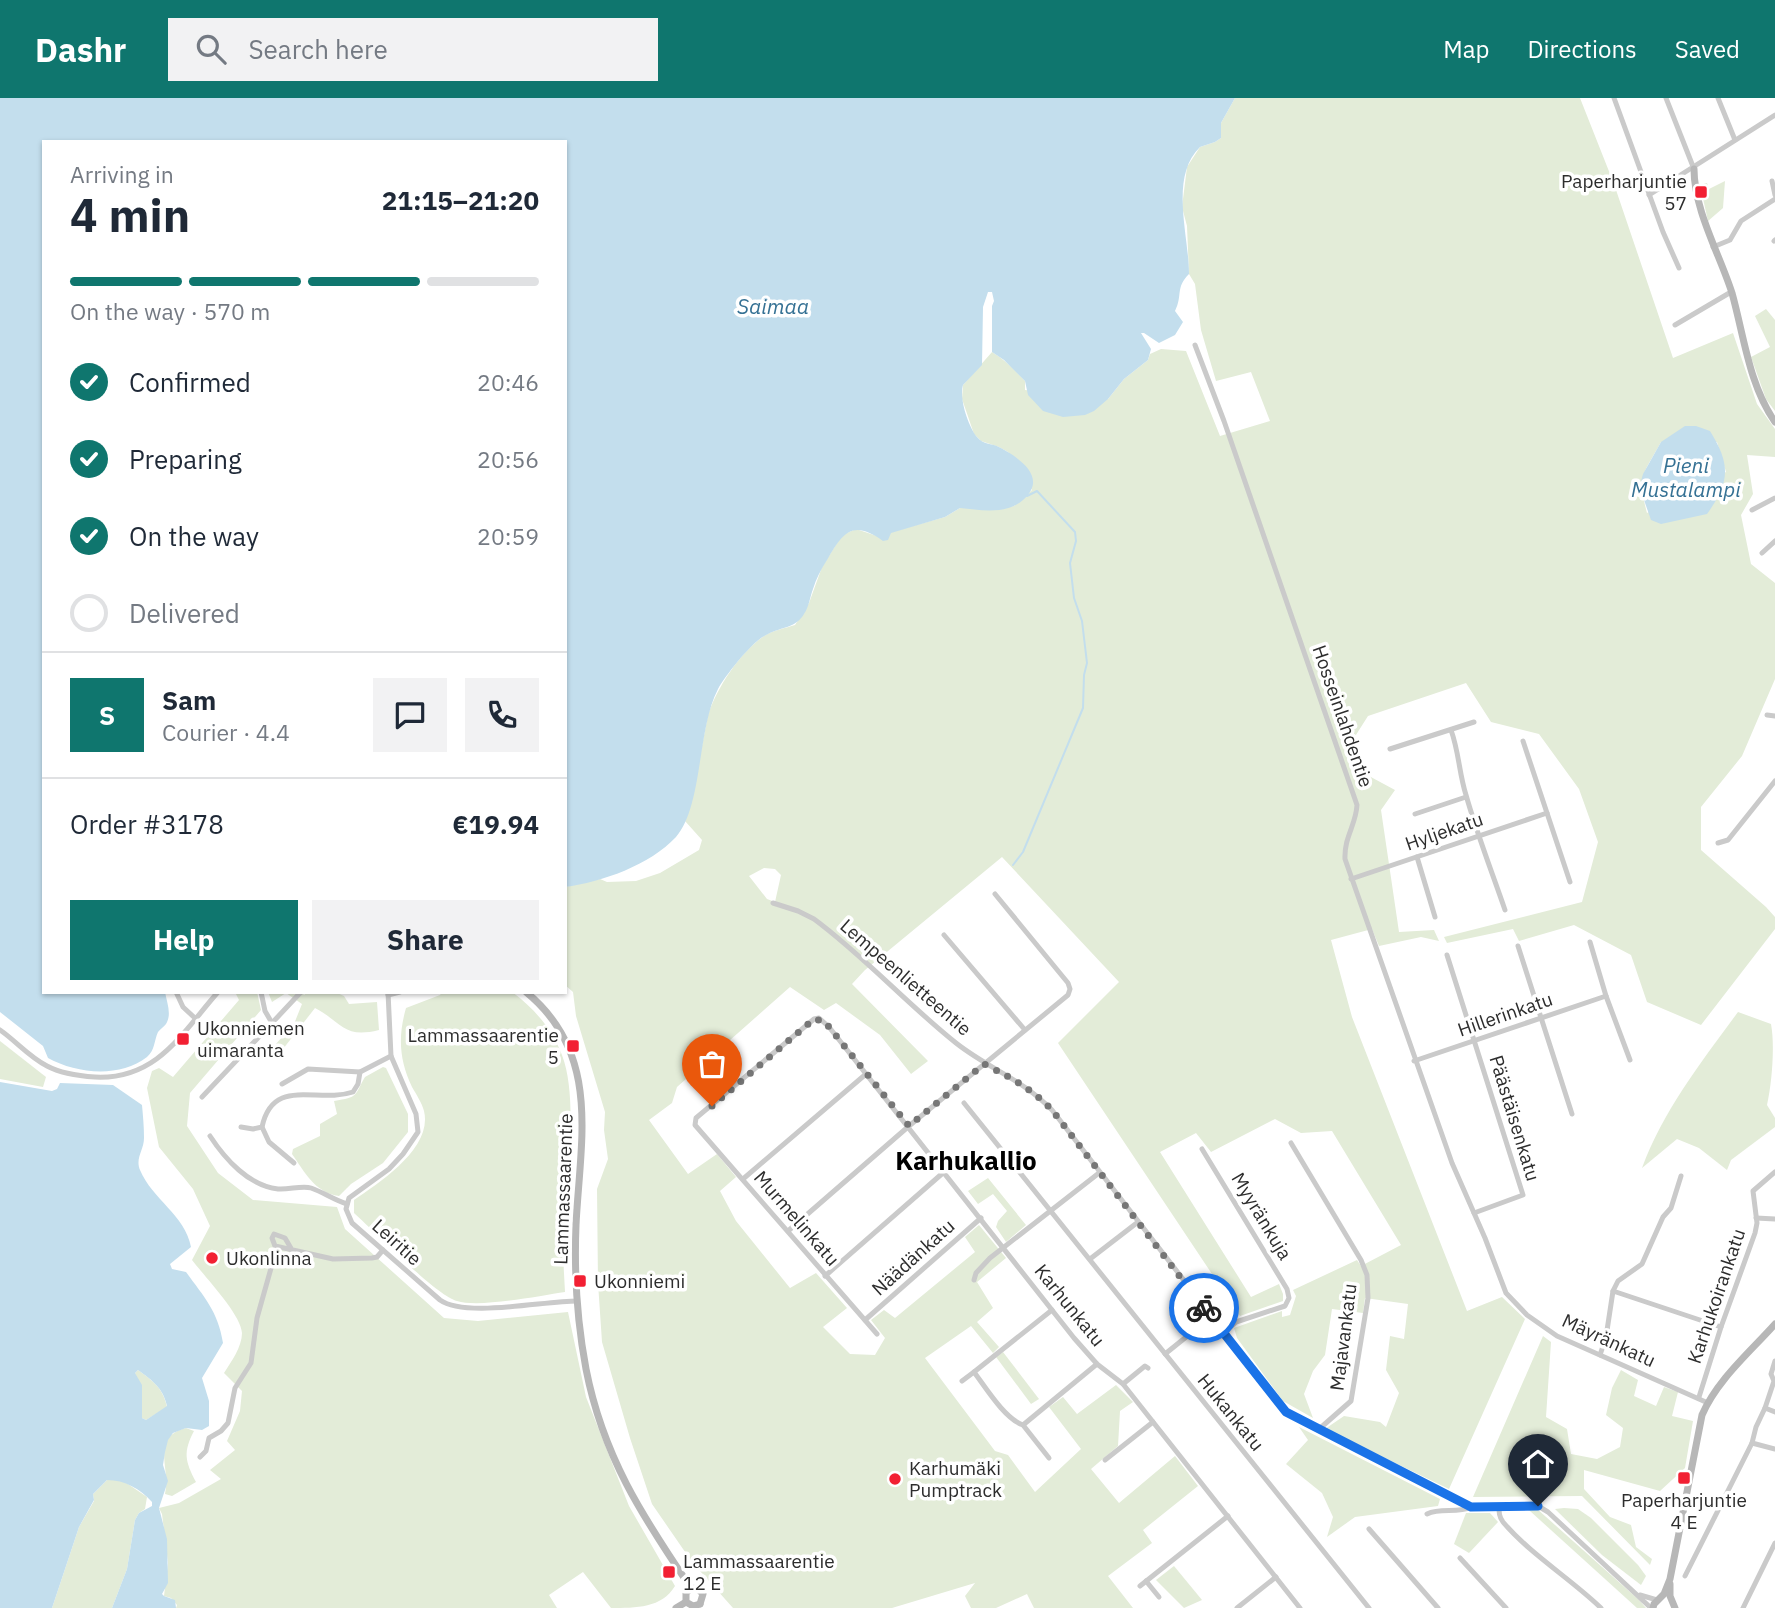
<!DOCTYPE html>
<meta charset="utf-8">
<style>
:root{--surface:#fff;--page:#f2f2f3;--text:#1f2937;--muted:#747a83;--line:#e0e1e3;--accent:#0f766e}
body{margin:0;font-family:"IBM Plex Sans",sans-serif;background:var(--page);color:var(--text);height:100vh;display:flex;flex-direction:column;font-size:26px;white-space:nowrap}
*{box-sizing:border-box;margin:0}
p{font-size:23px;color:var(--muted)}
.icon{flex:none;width:38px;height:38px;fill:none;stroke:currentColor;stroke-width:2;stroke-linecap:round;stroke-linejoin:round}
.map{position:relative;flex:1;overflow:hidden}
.drawer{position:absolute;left:42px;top:42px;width:525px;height:854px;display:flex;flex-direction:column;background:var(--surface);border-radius:0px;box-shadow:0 2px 5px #0004}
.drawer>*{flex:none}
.pin{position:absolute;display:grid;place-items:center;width:60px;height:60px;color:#fff;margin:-72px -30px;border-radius:50% 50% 50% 0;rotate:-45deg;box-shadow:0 0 7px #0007}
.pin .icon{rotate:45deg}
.courier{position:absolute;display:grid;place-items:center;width:70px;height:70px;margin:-35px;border:5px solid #1a73e8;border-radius:50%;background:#fff;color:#222;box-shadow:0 2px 9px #0007}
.overview em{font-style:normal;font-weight:800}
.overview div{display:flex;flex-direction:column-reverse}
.overview{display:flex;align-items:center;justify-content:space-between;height:119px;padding:0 28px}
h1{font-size:46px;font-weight:800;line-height:52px}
.bar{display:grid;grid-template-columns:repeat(4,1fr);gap:10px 7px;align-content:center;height:84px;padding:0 28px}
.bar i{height:9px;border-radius:5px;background:var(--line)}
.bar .current{background:var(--accent)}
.bar p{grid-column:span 4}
.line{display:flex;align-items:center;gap:18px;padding:0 28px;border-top:2px solid var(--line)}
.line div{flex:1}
.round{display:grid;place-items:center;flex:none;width:74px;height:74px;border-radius:0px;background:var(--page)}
ol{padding:0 28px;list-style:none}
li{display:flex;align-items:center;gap:21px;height:77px}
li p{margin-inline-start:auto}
li .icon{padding:7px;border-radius:50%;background:var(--accent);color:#fff;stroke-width:4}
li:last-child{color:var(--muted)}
li i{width:38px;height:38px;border:4px solid var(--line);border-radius:50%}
.button{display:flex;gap:14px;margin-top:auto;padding:14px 28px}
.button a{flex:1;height:80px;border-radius:0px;background:var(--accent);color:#fff;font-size:28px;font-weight:800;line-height:80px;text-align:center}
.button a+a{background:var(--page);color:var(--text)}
header{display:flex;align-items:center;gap:42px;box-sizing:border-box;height:98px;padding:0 35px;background:var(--accent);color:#fff}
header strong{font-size:33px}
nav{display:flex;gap:38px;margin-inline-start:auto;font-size:24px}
.search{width:490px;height:63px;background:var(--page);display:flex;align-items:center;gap:18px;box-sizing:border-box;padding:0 24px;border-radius:0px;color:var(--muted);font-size:26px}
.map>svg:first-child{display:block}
.green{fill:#e3ecd8;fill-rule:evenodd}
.water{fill:#c3deed;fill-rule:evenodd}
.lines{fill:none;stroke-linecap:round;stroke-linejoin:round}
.stream{stroke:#c3deed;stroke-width:2}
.street{stroke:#cacaca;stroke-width:5}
.secondary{stroke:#b7b7b7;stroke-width:7}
.done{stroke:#767676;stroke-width:7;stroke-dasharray:0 12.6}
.route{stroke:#1a73e8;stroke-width:9}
.poi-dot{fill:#f22033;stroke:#fff;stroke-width:2.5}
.labels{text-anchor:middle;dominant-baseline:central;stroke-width:7;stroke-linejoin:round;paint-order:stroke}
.poi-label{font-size:19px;fill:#2d2d2d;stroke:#fff;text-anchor:start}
.street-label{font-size:19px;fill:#2d2d2d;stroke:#fff}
.water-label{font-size:21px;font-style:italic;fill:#357194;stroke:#fff}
.district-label{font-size:26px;font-weight:bold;fill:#000;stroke:#fff}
</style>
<header>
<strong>Dashr</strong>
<div class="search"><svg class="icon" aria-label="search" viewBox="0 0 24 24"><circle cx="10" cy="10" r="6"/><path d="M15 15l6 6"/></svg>Search here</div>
<nav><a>Map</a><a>Directions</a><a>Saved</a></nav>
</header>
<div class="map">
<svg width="1775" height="1510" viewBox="0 0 1775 1510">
<rect width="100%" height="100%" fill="#fff"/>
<g class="green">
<path d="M1235,0H1580L1614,86L1673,260L1733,235L1757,306L1775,331V359L1747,357L1753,396L1741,417L1751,466L1775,485V581L1742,658L1701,709V752L1766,809L1775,819V831L1701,927L1647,904L1631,857L1574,827L1519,843L1513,831L1447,845L1444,839L1582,804L1598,744L1579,691L1539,636L1491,624L1466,585L1368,618L1354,640L1369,678L1395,692L1381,712L1399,834L1434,832L1439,843L1421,839L1379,848L1372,831L1331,842L1352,919L1467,1213L1502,1199L1525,1221L1449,1391L1325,1331L1344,1318L1380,1324L1386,1329L1399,1295L1386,1272L1390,1238L1404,1241L1408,1206L1365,1200L1363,1215L1332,1211L1325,1257L1313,1273L1304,1296L1313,1320L1283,1303L1237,1240L1234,1230L1282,1213V1219L1290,1217L1296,1198L1293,1192L1357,1162L1361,1168L1401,1147L1332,1033L1301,1035L1275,1021L1211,1054L1196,1035L1160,1054L1251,1199L1279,1186L1283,1196V1203L1240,1218L1058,945L1119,884L1002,759L865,872L852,886L928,963L911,976L880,937L836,905L824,912L790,889L677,989L672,1005L649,1022L688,1076L717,1056L736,1079L720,1093L736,1123L790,1190L816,1175L847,1210L823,1229L850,1256L875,1257L885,1240L871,1222L884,1212L895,1220L975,1154L965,1139L979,1127L1006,1160L977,1184L993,1210L977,1224L999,1249L993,1255L971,1228L925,1260L995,1353L1008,1357L1035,1394L1081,1351L1049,1309L1063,1299L1077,1316L1116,1287L1133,1304L1120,1313L1118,1348L1091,1371L1119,1405L1175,1358L1198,1388L1143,1432L1152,1445L1108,1478L1133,1510H1034L1027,1496L996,1510H971L965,1498L975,1485L892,1510H733L692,1464L652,1406L630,1340L602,1244L598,1185L597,1091L608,1061L604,1032L605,1014L576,918L573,894L565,887V789L600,781L607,784L636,783L660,775L699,752L702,742L685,723L690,709L708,617C717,590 740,554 764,538C773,532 786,530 795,527L809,505L822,469L842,437L856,431L877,438L945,419L960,410H1000L1014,408L1032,392L1008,354L999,349L981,343L974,336L962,301L963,287L992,254C1005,262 1015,272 1025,283V292L1108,301L1124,281L1148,262L1150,256L1161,251L1186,253L1220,338L1270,323L1251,274L1216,283L1201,232L1195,186L1189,176L1187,128L1182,109L1187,69L1200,49L1215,44L1221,40V25ZM1661,344H1717L1726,374L1647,415C1637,377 1643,377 1661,344ZM764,770L775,771L781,777L775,804L767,801L749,778Z"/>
<path d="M1725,83L1723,110L1708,123L1700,87L1707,85L1709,91Z"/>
<path d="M1766,211L1775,222V313L1766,301L1751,259L1770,249L1755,218Z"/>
<path d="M235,894H257L261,912L190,995L187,1028L218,1075L253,1102L337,1109L345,1131L444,1220L478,1223L568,1214L586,1299L629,1408L675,1488C662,1510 636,1510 611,1510L583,1474L549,1497L557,1510H176L177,1507L171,1500L164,1498L168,1465L162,1416L159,1410L179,1405L221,1381L210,1372L235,1352L227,1343L240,1313L242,1293L224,1275C231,1264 242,1249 242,1235C241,1216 204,1178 192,1162L210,1128L193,1091L159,1049L147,990L152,973L159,970L173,979L239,902Z"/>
<path d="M268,894H302L304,897L307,894H335L344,898L349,906L377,904L379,932C343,941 342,924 315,910L283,951L265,958L294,926L302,906L286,895L272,904Z"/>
<path d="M442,894H512C534,910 552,931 562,957C579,1002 566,1080 564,1129C562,1151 564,1173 565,1194C539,1198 479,1210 457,1203C435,1197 374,1133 354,1115V1102C380,1084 433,1050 424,1013C422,1005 416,996 412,989C399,962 398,938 406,910L440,897Z"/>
<path d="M1738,914L1771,926C1775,947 1772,985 1767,1007L1775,1020V1029L1731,1062L1727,1072L1699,1050L1677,1041L1642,1070C1663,1013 1702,963 1738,914Z"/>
<path d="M0,943L46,979L43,989L0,981Z"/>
<path d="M383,969L386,970L408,1016V1034L383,1065L351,1086L339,1098C315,1095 304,1073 292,1056L293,1051L320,1038V1026L337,1016L334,1003C359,999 354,998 365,979Z"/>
<path d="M988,1080L1026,1127L1006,1144L996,1129L998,1123L1007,1113L993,1096L978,1106L968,1093Z"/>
<path d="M1543,1238L1551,1244L1546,1319L1567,1331L1571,1356L1597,1361L1620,1349L1623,1330L1606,1317L1612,1290L1621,1272L1638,1282L1634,1298L1656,1308L1664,1289L1678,1294L1672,1318L1693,1323L1685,1370L1660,1393L1584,1372V1391L1610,1419L1631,1427L1636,1449L1652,1461L1650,1467L1582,1398L1473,1399Z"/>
<path d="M1003,1254L1039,1301L1031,1306L996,1259Z"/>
<path d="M138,1272C153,1283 163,1290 167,1309L146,1322L142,1320V1304L135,1275Z"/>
<path d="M1299,1329L1440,1401L1438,1408L1355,1419L1327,1439L1333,1419L1322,1395L1286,1366L1308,1342Z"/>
<path d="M186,1330L194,1333C183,1354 185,1363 196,1384L172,1398L165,1396C172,1373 149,1339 186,1330Z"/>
<path d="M107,1382H122L147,1399L145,1411L139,1415L135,1422L127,1471L112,1510H52L79,1429L94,1403L93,1396Z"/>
<path d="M1536,1410L1639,1502L1646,1510H1637L1530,1413L1525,1411Z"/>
<path d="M1564,1410L1578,1411L1591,1420L1638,1467L1646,1478L1641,1487L1602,1457L1555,1411Z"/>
<path d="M1466,1415H1490L1498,1424L1469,1455L1454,1446Z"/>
<path d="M1174,1468L1202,1502L1184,1510L1156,1482Z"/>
</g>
<g class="water">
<path d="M0,0H1235L1221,25V40L1215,44L1200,49C1169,79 1189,137 1189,176C1175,190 1183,197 1175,213L1183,224L1175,237L1159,245L1144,235H1141L1151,251L1148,262L1124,281L1108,301L1094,313L1085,317L1063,319L1043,313L1028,297L1025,283L1004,262L992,254V208L994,203L992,194H988L983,209L982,267L963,287C959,300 968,328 977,339C983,347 993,345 1001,350C1021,361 1048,380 1023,402C1006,417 980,412 960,410L945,419L891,435L888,442L883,443C852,420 842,436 827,462C821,471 816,481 813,491C810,499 809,509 804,516C796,530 781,529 768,536C753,542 726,577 718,591C697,631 703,708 676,739C650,767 602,784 565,789V44H44V894H165C167,905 172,916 166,926C164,929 160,931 158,934C154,943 155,952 147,959C120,980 77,976 48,960L43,948L0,914Z"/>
<path d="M1685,328H1696L1710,333C1731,367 1730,384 1707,416L1661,426L1651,422L1644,402L1640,387L1643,376L1661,344Z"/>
<path d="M0,984L52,993L57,991L60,985L113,987L142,1007C143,1018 144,1029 144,1040C144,1052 135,1060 140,1072C152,1101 185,1117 191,1149L170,1166L172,1171L186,1174C204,1199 218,1213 223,1245L202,1280L209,1303V1328L202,1332L186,1330L173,1335L168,1342L165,1354L163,1367L168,1383L159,1410L167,1441L168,1485L162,1496L164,1498L175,1502L176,1510H112L127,1471L135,1422L139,1415L152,1408V1404C140,1391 125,1382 107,1382L93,1396L94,1402L79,1429L52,1510H0ZM138,1272C153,1283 163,1290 167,1308L146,1322L142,1320V1287L135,1275Z"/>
</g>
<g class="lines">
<path class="stream" d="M1013,767L1023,754L1083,610L1084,577L1087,565L1082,523L1074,500L1070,465L1076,443L1075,434L1037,393L1027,398"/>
<g class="street">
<path d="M1614,0L1663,134L1679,170"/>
<path d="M1666,0L1694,71"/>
<path d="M1718,0L1735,42"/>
<path d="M1772,83L1775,97"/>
<path d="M1649,97L1775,17"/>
<path d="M1774,143L1775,142"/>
<path d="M1713,149L1730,142L1741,123L1775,101"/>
<path d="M1675,227L1731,194"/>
<path d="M1195,247L1224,323L1357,707C1356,727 1344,739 1345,761L1452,1065L1485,1140L1506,1195L1527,1217L1557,1238L1708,1305"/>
<path d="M1752,412L1775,400"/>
<path d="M1762,455L1775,443"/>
<path d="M1767,617L1775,618"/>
<path d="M1451,632C1459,654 1459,675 1466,697C1477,736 1492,774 1505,812"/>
<path d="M1523,643L1570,784"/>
<path d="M1390,651L1474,624"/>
<path d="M1415,716L1466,699"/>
<path d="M1718,745L1728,742L1775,683"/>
<path d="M1417,759L1435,819"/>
<path d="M1351,781L1547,715"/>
<path d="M773,805L798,813L814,821C864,858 907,906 956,945C989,971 1022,981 1052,1012L1286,1314L1471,1409L1538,1408L1548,1414L1651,1510"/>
<path d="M944,837L1025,932"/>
<path d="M1590,844L1606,898L1630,962"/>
<path d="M1518,848L1572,1016"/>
<path d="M1447,857L1523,1097L1474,1115"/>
<path d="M176,894L183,909L196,921"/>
<path d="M388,897L400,894"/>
<path d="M272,925L301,894"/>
<path d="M0,932C16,943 29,959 47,968C62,976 79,978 95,979C157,982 182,935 218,894"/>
<path d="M391,958L416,1016L418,1034L403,1056L389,1071L349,1100L346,1111L352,1125L440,1202C465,1220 543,1203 577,1203"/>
<path d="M1414,963L1606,898"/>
<path d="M282,986L308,971L360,974L391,958L388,894"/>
<path d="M202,999L272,925L265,913L261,894"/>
<path d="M964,1005L1369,1510"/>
<path d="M241,1029L253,1031L262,1029C273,978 317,1006 353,994L358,986L360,974"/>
<path d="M262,1029L269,1044L294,1065"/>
<path d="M210,1038C225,1061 249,1088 278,1091C289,1092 302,1087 311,1090C323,1094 334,1102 347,1106"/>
<path d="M1291,1045L1361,1162L1367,1177L1368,1200L1351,1303L1318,1332"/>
<path d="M1202,1051L1287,1191L1289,1200L1285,1208L1236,1224L1223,1235"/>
<path d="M743,1081L866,976"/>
<path d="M1756,1120L1775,1121"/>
<path d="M788,1133L909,1028L1068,897L1070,891L1068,885L995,796"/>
<path d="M292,1152L285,1140L274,1136L272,1140L275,1148L333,1161L372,1160L377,1159L383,1152"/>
<path d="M1090,1161L1138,1124"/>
<path d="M825,1178L944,1074"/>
<path d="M974,1182L976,1175L990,1160L1099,1075"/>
<path d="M1613,1193L1721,1229"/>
<path d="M865,1222L981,1120"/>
<path d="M877,1236L695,1027L696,1020L814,921L819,920L829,929L1074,1240L1097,1266L1123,1286L1300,1510"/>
<path d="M1165,1256L1211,1219"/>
<path d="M1600,1257L1606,1239L1613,1193L1618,1183L1642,1166L1663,1119L1671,1110L1681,1078"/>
<path d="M962,1283L974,1274"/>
<path d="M1123,1286L1145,1268L1148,1270"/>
<path d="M1699,1299L1721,1229L1755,1135L1757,1125L1753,1093L1775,1074"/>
<path d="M1765,1310L1774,1283L1771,1276L1775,1263"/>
<path d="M1023,1327C1005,1321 986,1290 974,1274L1052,1212"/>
<path d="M1752,1345L1756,1329L1765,1310L1775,1314"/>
<path d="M200,1359L206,1353L209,1340L221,1333L228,1325L235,1290L251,1265L257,1220L277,1149"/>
<path d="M1049,1360L1023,1327L1097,1266"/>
<path d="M1105,1362L1153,1324"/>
<path d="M1499,1408C1499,1414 1499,1419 1503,1424C1530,1456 1571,1481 1601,1510"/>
<path d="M1427,1416C1441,1409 1457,1416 1471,1409"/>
<path d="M1369,1431L1438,1510"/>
<path d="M1460,1460L1506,1510"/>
<path d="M1685,1478L1752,1345L1775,1351"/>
<path d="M1146,1483L1159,1499"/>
<path d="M1140,1488L1228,1418"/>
<path d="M1640,1497L1657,1502"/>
<path d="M1237,1510L1276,1479"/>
<path d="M1743,1510L1775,1445"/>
</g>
<g class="secondary">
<path d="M1694,71C1694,112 1720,157 1732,195C1744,238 1749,287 1775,324"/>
<path d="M526,894C602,956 580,1043 576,1127C574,1176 577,1223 586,1271C603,1358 642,1418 691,1490"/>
<path d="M1670,1486V1498L1675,1510"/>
<path d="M691,1490L686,1495V1504L693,1508L700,1506"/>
<path d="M691,1490L698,1491L703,1496L700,1506"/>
<path d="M676,1510L686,1504"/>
<path d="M1653,1510L1654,1506L1664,1496L1670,1481L1702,1317C1717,1282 1750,1254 1775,1226"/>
</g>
</g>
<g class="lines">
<path class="done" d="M712,1008L814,921L824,923L829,929L909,1028L984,966C1010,979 1032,991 1052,1012L1204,1210"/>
<path class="route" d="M1204,1210L1286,1314L1471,1409L1538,1408"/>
</g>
<g class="poi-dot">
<rect x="1694" y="87" width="14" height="14" rx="3.5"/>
<rect x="176" y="934" width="14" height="14" rx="3.5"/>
<rect x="566" y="941" width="14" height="14" rx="3.5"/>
<circle cx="212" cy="1160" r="7"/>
<rect x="573" y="1176" width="14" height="14" rx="3.5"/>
<rect x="1677" y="1373" width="14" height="14" rx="3.5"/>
<circle cx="895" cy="1381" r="7"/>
<rect x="662" y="1467" width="14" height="14" rx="3.5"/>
</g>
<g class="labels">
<g class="poi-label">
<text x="1687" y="83" text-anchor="end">Paperharjuntie<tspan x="1687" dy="22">57</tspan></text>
<text x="197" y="930">Ukonniemen<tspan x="197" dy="22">uimaranta</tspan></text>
<text x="559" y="937" text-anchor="end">Lammassaarentie<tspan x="559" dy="22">5</tspan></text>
<text x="226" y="1160">Ukonlinna</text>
<text x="594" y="1183">Ukonniemi</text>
<text x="909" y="1370">Karhumäki<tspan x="909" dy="22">Pumptrack</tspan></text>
<text x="1684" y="1402" text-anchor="middle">Paperharjuntie<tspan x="1684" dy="22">4 E</tspan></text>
<text x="683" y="1463">Lammassaarentie<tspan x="683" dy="22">12 E</tspan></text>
</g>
<g class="street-label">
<text transform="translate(1343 618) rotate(71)">Hosseinlahdentie</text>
<text transform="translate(1444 733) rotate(-19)">Hyljekatu</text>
<text transform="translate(906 879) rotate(41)">Lempeenlietteentie</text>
<text transform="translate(1505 916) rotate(-19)">Hillerinkatu</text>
<text transform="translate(1515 1020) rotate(73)">Päästäisenkatu</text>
<text transform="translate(563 1091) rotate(-88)">Lammassaarentie</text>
<text transform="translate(1262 1118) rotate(59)">Myyränkuja</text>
<text transform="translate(797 1120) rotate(49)">Murmelinkatu</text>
<text transform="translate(397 1144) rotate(42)">Leiritie</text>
<text transform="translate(913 1159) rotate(-42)">Näädänkatu</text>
<text transform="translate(1716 1198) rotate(-71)">Karhukoirankatu</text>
<text transform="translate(1070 1207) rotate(51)">Karhunkatu</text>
<text transform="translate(1343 1239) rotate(-83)">Majavankatu</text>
<text transform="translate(1609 1242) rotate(25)">Mäyränkatu</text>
<text transform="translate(1231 1314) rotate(51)">Hukankatu</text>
</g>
<g class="water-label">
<text x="773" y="208">Saimaa</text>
<text x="1686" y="367">Pieni<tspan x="1686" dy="24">Mustalampi</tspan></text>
</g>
<g class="district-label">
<text x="966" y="1062">Karhukallio</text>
</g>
</g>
</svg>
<div class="pin" style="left:712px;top:1008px;background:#ea580c"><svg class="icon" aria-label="bag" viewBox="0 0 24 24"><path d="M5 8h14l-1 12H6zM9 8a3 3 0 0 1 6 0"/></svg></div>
<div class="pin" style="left:1538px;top:1408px;background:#1f2937"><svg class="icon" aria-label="home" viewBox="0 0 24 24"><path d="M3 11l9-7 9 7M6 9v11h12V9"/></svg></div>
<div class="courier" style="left:1204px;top:1210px"><svg class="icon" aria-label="bike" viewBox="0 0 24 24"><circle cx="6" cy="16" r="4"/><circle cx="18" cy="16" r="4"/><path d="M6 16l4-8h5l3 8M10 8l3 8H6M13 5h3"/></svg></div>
<section class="drawer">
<div class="overview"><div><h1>4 min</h1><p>Arriving in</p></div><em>21:15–21:20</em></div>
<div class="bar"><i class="current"></i><i class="current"></i><i class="current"></i><i></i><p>On the way · 570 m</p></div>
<ol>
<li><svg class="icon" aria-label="check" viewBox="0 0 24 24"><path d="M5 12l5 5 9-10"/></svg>Confirmed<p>20:46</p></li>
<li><svg class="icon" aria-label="check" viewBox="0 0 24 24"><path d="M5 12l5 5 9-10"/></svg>Preparing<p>20:56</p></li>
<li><svg class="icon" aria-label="check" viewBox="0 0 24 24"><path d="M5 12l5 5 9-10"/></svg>On the way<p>20:59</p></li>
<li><i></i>Delivered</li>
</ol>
<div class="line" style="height:126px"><b class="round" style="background:var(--accent);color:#fff">S</b><div><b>Sam</b><p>Courier · 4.4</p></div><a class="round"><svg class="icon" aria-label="chat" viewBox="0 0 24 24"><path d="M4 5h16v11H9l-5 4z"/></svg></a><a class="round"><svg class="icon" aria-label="phone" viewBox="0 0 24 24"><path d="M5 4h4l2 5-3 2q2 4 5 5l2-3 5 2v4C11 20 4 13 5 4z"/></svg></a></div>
<div class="line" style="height:91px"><div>Order #3178</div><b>€19.94</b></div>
<div class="button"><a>Help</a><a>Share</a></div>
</section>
</div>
